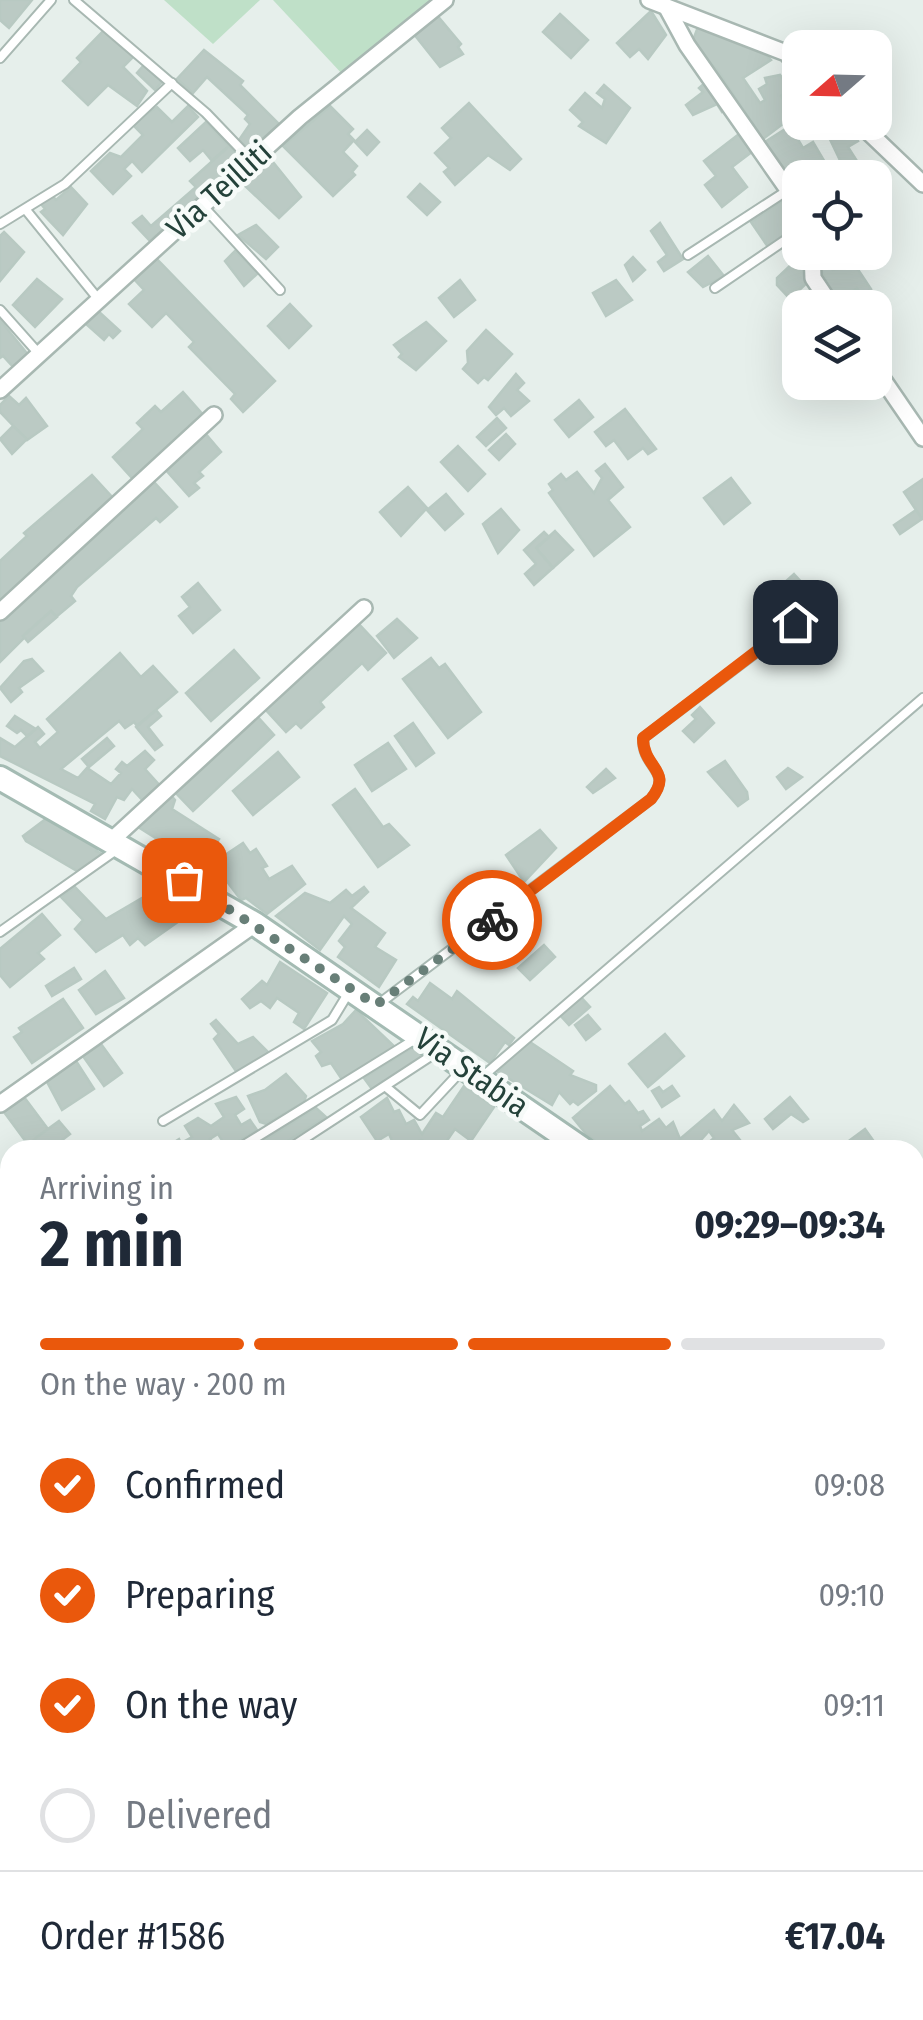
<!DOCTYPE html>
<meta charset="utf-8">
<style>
:root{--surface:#fff;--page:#f2f2f3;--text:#1f2937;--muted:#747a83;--line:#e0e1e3;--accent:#ea580c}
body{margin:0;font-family:"Fira Sans Condensed",sans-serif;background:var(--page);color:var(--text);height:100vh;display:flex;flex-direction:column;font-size:38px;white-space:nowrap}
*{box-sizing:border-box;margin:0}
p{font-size:32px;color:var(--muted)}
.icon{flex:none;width:55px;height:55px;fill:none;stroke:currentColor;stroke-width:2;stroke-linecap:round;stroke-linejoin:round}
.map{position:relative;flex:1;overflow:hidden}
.sheet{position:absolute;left:0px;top:1140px;width:925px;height:880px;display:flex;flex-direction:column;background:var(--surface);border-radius:30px 30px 0 0;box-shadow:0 10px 40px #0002}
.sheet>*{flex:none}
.needle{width:65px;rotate:250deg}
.controls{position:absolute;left:782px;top:30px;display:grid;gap:20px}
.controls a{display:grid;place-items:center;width:110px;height:110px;border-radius:20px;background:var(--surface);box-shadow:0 10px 40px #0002;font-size:50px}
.pin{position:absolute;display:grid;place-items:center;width:85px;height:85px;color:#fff;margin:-42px;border-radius:20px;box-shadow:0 5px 15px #0006}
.courier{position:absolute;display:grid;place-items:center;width:100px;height:100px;margin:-50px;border:8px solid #ea580c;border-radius:50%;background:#fff;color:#222;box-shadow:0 2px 12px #0007}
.headline em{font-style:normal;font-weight:700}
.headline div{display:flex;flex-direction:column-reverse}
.headline{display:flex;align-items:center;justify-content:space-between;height:170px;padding:0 40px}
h1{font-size:65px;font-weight:700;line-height:75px}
.bar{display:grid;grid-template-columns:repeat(4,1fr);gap:15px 10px;align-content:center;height:120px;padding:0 40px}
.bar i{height:12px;border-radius:8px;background:var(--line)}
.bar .selected{background:var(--accent)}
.bar p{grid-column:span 4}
.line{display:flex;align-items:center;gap:25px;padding:0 40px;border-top:2px solid var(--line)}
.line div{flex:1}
ol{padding:0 40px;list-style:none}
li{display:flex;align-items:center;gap:30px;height:110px}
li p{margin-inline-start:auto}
li .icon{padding:10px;border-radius:50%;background:var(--accent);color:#fff;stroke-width:4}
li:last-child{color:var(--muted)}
li i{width:55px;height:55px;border:5px solid var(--line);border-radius:50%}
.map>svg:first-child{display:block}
.green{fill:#bfe0c8}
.building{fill:#bbcac4;stroke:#b8c9c2;stroke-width:2.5}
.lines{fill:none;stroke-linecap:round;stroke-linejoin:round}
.lane-casing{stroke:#a8b8b2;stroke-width:12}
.street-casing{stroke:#a8b8b2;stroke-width:20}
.secondary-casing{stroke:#a4bbb3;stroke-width:28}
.lane{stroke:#fff;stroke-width:8}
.street{stroke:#fff;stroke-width:15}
.secondary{stroke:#fff;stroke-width:22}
.done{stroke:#687f78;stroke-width:10;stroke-dasharray:0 18}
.route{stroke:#ea580c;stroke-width:12}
.labels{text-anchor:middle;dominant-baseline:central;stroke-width:9;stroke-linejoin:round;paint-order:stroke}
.street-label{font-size:32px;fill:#24423a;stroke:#f7fbf9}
</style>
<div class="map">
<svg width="923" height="2020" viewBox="0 0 923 2020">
<rect width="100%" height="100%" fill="#e6efeb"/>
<g class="green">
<path d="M164,0H260L213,44Z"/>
<path d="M273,0H435L345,77Z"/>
</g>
<g class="building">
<path d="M0,0H32L9,28L0,20Z"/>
<path d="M651,11L666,35L648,59L639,49L630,57L617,43Z"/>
<path d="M436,14L461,44L458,47L463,54L440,67L413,33Z"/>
<path d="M560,14L588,40L571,58L543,32Z"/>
<path d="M699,24L751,44L754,49L758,46L771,60L743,78L760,103L765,100L759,89L767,84L765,78L780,75L790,88L781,96L787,105L797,98L800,111L763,139L718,71L692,43Z"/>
<path d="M106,28L134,56L123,67L147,91L137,106L108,85L88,105L63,81L81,62L77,58Z"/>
<path d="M204,50L243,81L240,85L279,124L251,151L239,140L250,124L245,119L248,115L207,77L193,93L177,79Z"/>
<path d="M144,65L162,82L155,90L137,73Z"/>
<path d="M707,81L727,108L722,112L717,104L693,115L686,105L703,92L699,88Z"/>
<path d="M604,85L630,108L606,143L579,126L583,122L570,110L585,93L602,108L605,99L597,93Z"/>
<path d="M469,103L521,159L510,170L488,155L455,185L444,172L449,168L435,153L451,138L442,128Z"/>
<path d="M188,106L198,117L142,172L132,161L124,169L131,176L113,194L91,171L110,153L121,157L143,135L134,126L142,117L157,107L172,122Z"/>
<path d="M330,106L353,129L348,134L354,140L343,152L357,166L352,172L355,175L333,196L283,146Z"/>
<path d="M206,122L229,146L212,161L203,150L190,161L178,148Z"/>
<path d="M840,122H847L858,141L848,147L864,172L858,178H839L846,173L826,131Z"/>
<path d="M790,126L803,148L813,142L826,164L819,168L832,178H800V191L796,184L792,187L765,142Z"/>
<path d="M367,130L379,142L367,155L355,142Z"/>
<path d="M743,131L757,148L732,167L747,187L722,207L705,185L716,176L704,161Z"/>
<path d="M229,146L241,160L150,241L133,223L142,216L151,226L196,187L190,181Z"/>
<path d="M269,157L301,197L279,218L242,183Z"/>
<path d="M420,184L440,202L427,215L408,197Z"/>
<path d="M71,187L87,204L63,235L41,212L45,209L41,204L52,195L56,200Z"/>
<path d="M782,201L794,227L768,247L751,222Z"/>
<path d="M660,223L683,259L664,271L658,262L667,255L651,231Z"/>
<path d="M256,225L278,247L266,259L238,235Z"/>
<path d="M4,232L24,252L0,281V236Z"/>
<path d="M235,251L258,273L244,286L225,261Z"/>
<path d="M822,252L833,270L855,265L871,289L861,295L857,288L848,295L854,302L865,296L871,307L879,302L888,316L878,322L875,308H855L853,304L838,308L814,253Z"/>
<path d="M708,256L724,276L703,287L688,272Z"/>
<path d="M155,257L275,381L243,412L231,399L235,394L189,347L194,342L166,313L152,327L129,304L144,290L133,278Z"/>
<path d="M633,257L645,270L633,281L625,265Z"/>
<path d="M795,261L812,278L790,299L777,285V278Z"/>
<path d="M37,279L62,299L35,327L13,305Z"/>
<path d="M460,280L475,300L454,317L439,298Z"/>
<path d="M616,280L632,300L606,316L593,293Z"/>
<path d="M290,304L311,326L289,348L268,326Z"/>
<path d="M98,311L120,331L113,338L109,334L104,340L86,324Z"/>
<path d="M0,320L29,356L15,369L3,356L0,358Z"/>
<path d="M426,322L446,341L416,370L399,357L402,354L394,345Z"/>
<path d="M486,330L512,354L488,380L484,377L478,383L463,369L468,363L467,351Z"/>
<path d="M516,374L524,383L517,390L529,401L511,416L504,408L496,415L489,407Z"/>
<path d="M183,392L205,417L138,479L132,478L113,457L143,429L137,423L155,406L161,412Z"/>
<path d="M9,396L19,405L26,398L47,426L27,440L0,412V405Z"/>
<path d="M579,400L593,417L569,437L555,420Z"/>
<path d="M625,409L656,449L648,454L643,448L628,459L614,440L606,446L595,432Z"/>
<path d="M497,418L506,428L486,446L477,437Z"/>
<path d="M13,426L27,439L12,454L0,439Z"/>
<path d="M205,433L221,452L199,472L203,476L194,483L199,488L189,496L165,469Z"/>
<path d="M506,434L515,444L499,460L489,450Z"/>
<path d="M458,446L485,474L468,491L441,462Z"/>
<path d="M605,464L623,487L608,500L630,527L594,556L549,493L553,490L549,484L561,474L566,480L577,472L594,493L602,478L596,471Z"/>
<path d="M92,475L113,498L0,602V561L27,536L24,533Z"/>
<path d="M731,478L750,503L724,524L704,498Z"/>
<path d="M923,479V518L922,519L904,492Z"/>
<path d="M154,482L177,507L160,522L156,518L77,587L71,596L75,601L56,617L51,611L0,662V618Z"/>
<path d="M408,487L427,508L401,536L380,512Z"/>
<path d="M446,494L463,514L445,530L427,510Z"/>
<path d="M501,509L519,530L498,553L483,524Z"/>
<path d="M916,510L922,519L900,534L894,525Z"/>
<path d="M555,531L573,550L553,568L536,548Z"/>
<path d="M544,532L549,537L536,548L553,568L534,585L525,574L536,564L524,550Z"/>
<path d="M794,574L816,598L803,610L799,605L791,613L781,602L792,591L784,583Z"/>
<path d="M198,583L220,610L193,633L179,616L190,607L182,597Z"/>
<path d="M51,611L57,617L28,642L23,636Z"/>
<path d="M397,619L417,638L394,658L377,636Z"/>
<path d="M358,623L386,653L368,670L362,663L320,702L324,707L301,728L296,723L286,732L265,709Z"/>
<path d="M234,650L259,678L211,721L186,693Z"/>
<path d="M120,653L141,677L153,666L177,692L137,726L134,722L125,728L119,721L61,769L78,778L87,768L111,784L121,773L116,769L122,762L127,766L145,751L154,760L145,769L162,788L145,803L132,789L124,800L117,797L105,819L91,811L95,804L0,756V738L15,747L38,727L44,734L35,742L40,748L58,732L47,719Z"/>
<path d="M431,658L439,668L445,664L481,712L448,738L403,679Z"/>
<path d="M32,659L43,671L19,688L22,692L11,702L0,688L24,661Z"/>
<path d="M700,707L714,723L694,742L683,731L696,719L692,715Z"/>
<path d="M156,710L161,716L148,727L162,745L155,750L136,727Z"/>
<path d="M15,716L36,729L27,736L21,730L17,733L7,726Z"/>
<path d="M257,716L274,735L193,811L174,791Z"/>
<path d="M413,723L434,753L416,766L395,736Z"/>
<path d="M107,738L114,746L89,767L82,759Z"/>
<path d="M388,743L406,769L372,791L355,765Z"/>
<path d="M278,752L299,777L253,815L233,791Z"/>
<path d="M725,761L747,792L748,799L738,806L708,772Z"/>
<path d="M788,768L802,777L786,789L777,777Z"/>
<path d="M606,769L615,778L593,793L587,787Z"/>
<path d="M355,789L383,827L389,824L409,845L378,867L333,805Z"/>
<path d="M169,793L175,800L172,809L219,839L200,866L135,825Z"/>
<path d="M47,818L99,847L96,851L102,854L77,871L26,841L23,836Z"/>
<path d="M540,830L556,848L524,882L506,855Z"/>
<path d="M243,843L250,853L256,849L267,866L262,868L269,879L292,866L305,884L267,914L246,898L241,900L213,863Z"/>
<path d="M75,887L106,919L147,895L149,900L166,891L192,912L145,945L138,938L130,945L123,935L96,952L75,929L83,920L61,897Z"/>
<path d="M364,887L368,892L351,908L385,933L375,947L396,960L379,987L338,957L345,947L339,941L352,924L344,916L320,950L276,916L305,893L330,903L346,890L352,896Z"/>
<path d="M42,914L60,935L38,953L44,959L10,987L0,975V949Z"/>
<path d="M544,945L555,957L530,980L518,968Z"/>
<path d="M280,962L327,993L304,1029L294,1022L299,1013L277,998L270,1008L261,1001L250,1008L242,999L262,981L267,985Z"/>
<path d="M74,968L81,979L52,996L46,986Z"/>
<path d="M105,971L124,998L96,1014L79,990Z"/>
<path d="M430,983L452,999L457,991L514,1038L509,1045L505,1042L490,1063L407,1004L413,997L418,1001Z"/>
<path d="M579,995L590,1007L569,1025L559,1014Z"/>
<path d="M63,999L83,1028L32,1063L14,1037L22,1032L19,1028Z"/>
<path d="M356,1010L397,1049L343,1081L331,1063L322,1066L316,1056L321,1052L312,1041L343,1024Z"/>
<path d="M588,1015L600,1029L586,1040L575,1025Z"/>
<path d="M216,1020L238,1044L253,1037L271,1055L238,1074L214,1039L219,1034L211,1024Z"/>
<path d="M665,1034L684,1056L648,1087L629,1064Z"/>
<path d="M527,1040L573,1071L570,1075L596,1085V1091L578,1105L573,1101L570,1104L559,1092L552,1105L498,1072Z"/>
<path d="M101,1044L122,1073L104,1086L83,1056Z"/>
<path d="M415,1046L427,1054L372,1089L364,1078Z"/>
<path d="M76,1061L94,1089L62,1110L46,1080Z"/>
<path d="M286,1074L306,1096L304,1102L266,1124L260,1122L248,1096L265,1090Z"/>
<path d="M464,1086L494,1107L471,1141L455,1129L442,1148L421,1140L396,1150L389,1134L377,1141L361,1117L387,1098L394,1112L399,1110L406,1124L414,1120L422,1134L436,1113L443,1117Z"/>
<path d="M610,1086L625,1104L629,1101L638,1113L643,1111L649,1120L640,1126L642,1131L659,1119L666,1128L673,1122L680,1139L714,1110L722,1121L734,1105L749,1123L732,1130L748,1150H717L709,1142L714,1138L709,1131L692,1150H608L587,1135L573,1118Z"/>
<path d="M672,1086L679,1096L662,1107L652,1091L659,1087L663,1092Z"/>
<path d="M24,1097L48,1129L29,1146L4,1112Z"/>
<path d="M236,1097L244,1109L235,1115L241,1125L250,1120L257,1130L227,1148L218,1134L210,1139L217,1150H169L167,1147L179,1139L181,1143L192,1137L185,1126L198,1118L211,1126L224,1117L216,1104Z"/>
<path d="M790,1097L808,1119L803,1122L791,1114L773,1129L765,1119Z"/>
<path d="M316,1108L326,1117L273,1150H249Z"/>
<path d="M59,1121L70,1134L49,1150H32L29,1146L37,1137Z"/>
<path d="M865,1129L880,1150H845L842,1146Z"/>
<path d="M915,1297L923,1303V1341L915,1336Z"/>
<path d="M4,1738L10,1743V1774L0,1779Z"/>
<path d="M3,1792L10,1805L1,1810L6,1819L10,1817V1845L0,1850V1794Z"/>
<path d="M678,2010H719L720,2012L706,2020H683Z"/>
</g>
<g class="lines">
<defs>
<g id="lane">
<path d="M74,0L206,113L252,161"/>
<path d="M0,58L51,0"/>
<path d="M201,204L280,290"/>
<path d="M26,210L99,300"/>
<path d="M0,224L65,184L172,83"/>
<path d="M688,255L788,190"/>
<path d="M715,288L800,230"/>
<path d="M0,310L40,355"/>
<path d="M0,932L119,848"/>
<path d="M380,1003L651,799C674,770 642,769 643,738L827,599"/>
<path d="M482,1077L923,698"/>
<path d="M386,1087L420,1115L463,1069"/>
<path d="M163,1121L332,1020L349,992"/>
<path d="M236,1150L417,1038"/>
<path d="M287,1150L437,1052"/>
<path d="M915,1169L923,1179"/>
<path d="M0,1304L10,1320"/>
<path d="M915,1612L923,1613"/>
</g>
<g id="street">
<path d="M649,0L786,53L800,67"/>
<path d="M667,8L687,45L800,207"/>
<path d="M858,122L923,184"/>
<path d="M812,252L813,278L833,308"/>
<path d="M875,368L923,438"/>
<path d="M0,390L300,117L445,0"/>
<path d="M0,612L214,415"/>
<path d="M113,839L364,608"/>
<path d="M0,1104L255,924"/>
<path d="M915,1273L923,1266"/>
<path d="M0,1729L10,1724"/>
<path d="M490,2010L496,2020"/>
<path d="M834,2010L840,2020"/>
</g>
<g id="secondary">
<path d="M0,778L255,924L584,1150"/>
<path d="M915,1353L923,1358"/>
</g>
</defs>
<use href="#lane" class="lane-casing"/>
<use href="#street" class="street-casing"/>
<use href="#secondary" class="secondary-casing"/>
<use href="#lane" class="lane"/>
<use href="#street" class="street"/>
<use href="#secondary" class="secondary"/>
</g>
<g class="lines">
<path class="done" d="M184,880L376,1005L492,920"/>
<path class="route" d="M492,920L651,799C674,770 643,769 643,738L795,622"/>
</g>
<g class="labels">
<g class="street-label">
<text transform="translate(219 190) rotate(-42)">Via Teilliti</text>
<text transform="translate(472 1072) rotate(35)">Via Stabia</text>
</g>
</g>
</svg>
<div class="controls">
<a><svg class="needle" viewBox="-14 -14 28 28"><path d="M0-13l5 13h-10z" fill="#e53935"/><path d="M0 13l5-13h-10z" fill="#747a83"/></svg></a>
<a><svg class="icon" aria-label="locate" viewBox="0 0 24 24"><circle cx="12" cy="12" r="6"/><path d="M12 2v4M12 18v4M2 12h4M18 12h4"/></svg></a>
<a><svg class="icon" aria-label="layers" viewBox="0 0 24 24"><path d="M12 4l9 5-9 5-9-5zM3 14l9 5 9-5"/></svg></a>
</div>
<div class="pin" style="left:184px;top:880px;background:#ea580c"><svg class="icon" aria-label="bag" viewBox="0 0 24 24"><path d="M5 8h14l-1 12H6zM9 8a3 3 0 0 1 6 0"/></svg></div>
<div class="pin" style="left:795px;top:622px;background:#1f2937"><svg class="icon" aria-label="home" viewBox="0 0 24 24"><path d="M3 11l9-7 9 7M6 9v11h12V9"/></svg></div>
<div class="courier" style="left:492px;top:920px"><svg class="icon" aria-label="bike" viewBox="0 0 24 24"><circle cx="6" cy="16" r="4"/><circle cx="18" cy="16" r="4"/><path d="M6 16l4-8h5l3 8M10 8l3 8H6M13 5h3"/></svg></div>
<section class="sheet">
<div class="headline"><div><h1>2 min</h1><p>Arriving in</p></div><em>09:29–09:34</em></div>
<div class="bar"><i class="selected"></i><i class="selected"></i><i class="selected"></i><i></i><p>On the way · 200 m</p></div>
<ol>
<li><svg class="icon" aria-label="check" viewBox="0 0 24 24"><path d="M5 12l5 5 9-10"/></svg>Confirmed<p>09:08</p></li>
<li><svg class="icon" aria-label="check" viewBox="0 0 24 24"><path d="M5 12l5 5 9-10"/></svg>Preparing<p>09:10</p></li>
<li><svg class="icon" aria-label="check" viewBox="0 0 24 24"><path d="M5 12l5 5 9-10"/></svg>On the way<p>09:11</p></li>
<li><i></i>Delivered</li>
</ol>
<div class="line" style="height:130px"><div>Order #1586</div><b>€17.04</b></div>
</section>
</div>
